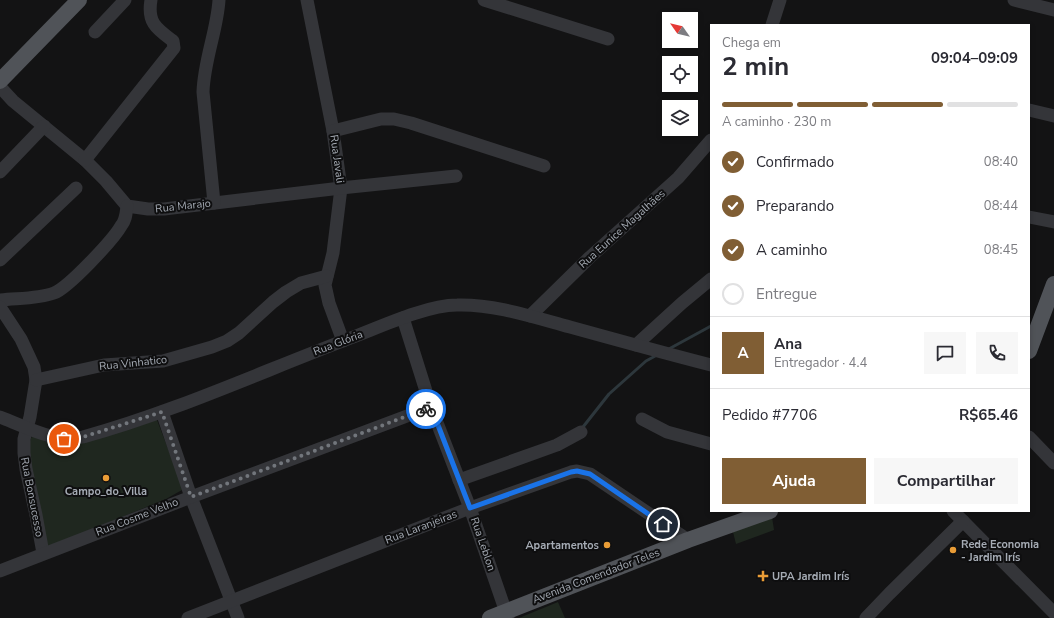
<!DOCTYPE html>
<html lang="pt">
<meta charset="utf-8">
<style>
:root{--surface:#fff;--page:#f7f7f7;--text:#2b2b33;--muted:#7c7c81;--line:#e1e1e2;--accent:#805e34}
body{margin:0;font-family:"Nunito Sans",sans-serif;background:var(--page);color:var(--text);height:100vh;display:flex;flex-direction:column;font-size:15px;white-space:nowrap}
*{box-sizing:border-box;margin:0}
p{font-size:13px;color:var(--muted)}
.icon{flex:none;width:22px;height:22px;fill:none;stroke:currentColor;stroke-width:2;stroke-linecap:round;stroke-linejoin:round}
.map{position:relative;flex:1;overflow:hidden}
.sheet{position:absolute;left:710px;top:24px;width:320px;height:488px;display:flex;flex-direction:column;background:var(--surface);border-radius:0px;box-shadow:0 2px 6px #0003}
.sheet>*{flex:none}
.needle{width:26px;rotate:304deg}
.buttons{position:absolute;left:662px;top:12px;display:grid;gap:8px}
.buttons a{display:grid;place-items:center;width:36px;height:36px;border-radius:0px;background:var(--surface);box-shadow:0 2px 6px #0003;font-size:20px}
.pin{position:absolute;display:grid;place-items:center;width:34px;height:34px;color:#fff;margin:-17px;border:2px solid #fff;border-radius:50%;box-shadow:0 1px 4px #0007}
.courier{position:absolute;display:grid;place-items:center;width:40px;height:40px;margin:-20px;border:3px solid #1a73e8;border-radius:50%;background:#fff;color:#222;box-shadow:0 1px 5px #0007}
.headline em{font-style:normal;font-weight:700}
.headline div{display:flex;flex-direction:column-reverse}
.headline{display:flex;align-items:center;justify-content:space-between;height:68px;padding:0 12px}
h1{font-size:26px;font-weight:700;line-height:30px}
.bar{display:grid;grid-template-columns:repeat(4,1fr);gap:6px 4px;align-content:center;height:48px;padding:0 12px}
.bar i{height:5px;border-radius:3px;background:var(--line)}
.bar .selected{background:var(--accent)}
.bar p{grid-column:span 4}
.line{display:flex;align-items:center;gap:10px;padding:0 12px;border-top:1px solid var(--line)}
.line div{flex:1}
.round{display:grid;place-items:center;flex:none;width:42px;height:42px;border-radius:0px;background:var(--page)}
ol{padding:0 12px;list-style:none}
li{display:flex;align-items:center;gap:12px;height:44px}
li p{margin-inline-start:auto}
li .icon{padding:4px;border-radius:50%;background:var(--accent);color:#fff;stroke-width:4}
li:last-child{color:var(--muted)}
li i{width:22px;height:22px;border:2px solid var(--line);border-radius:50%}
.cta{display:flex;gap:8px;margin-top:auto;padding:8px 12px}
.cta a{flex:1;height:46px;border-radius:0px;background:var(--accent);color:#fff;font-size:16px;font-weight:700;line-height:46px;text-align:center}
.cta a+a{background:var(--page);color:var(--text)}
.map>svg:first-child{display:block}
.green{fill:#1f271f}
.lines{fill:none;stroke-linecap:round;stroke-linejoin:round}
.stream{stroke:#2d373c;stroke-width:3}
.minor{stroke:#343539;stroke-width:13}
.major{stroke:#505358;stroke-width:16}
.done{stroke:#72767c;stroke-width:4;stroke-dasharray:0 7.2}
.route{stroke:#1a73e8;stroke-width:5}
.poi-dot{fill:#e99c36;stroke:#0e0e0f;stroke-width:1.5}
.labels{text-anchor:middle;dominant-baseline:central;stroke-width:4;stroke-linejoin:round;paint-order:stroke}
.street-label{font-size:11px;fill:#a5abb4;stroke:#0e0e0f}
.poi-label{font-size:11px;font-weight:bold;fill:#a5abb4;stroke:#0e0e0f;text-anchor:start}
</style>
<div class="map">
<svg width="1054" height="618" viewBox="0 0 1054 618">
<rect width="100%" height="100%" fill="#131314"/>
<g class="green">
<path d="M157,420L181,483L182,490L166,499L48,547L29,467L30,441L31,438L37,434L55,435Z"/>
<path d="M772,517L774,530L736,544L733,532Z"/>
<path d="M558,602L565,618H519Z"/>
</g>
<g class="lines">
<g class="stream">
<path d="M667,350L711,326"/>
<path d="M580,428L583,427L609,394L646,361L657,355"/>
</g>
<g class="minor">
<path d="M307,0L333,131L341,188L333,253L325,285L329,303L343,341"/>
<path d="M484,0L608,39"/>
<path d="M1014,0L1054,10"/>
<path d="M772,25L780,0"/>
<path d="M95,32L125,0"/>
<path d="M0,87L13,101L85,160L106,181L127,206L148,209H164L341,188L456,176"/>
<path d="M1029,110L1054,116"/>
<path d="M333,131L381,119H394L411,123L544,166"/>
<path d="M85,160L174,48L173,41C157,29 147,23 151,0"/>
<path d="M0,172L44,126"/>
<path d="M214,203L203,92C204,60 217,31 219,0"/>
<path d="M1029,217L1054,222"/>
<path d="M0,260L76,188"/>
<path d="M0,300C17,298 38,299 54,293C68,288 113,240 121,226C126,220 126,214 127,206"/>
<path d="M0,307L21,339L34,367L36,380L30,417L24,439V453L26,469L36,515L43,553"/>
<path d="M530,316L590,257L678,178L711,140"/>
<path d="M403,318L431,407L470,508L508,618"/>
<path d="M636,345L682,303L711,279"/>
<path d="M36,380L104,365L163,361L212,347L227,341L239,333L273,302L286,292L301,283L327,276"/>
<path d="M162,412L191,497L238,618"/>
<path d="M0,417C27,427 53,443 83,437C177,411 265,370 356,336C384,325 428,305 457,305C495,304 533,317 570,327C617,340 664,353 711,365"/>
<path d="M642,419L667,432L711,444"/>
<path d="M1029,437L1054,463"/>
<path d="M459,480L557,445L581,432"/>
<path d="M953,511L1054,613"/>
<path d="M0,571L191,497L431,407"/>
<path d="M188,618L470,508L571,472L577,471L590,474L688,540"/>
<path d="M866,618L889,594L963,521"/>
</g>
<g class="major">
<path d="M0,81L79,0"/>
<path d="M1029,351L1054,284"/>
<path d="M490,618L688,540L770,511"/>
</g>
</g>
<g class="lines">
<path class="done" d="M64,439L83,437L162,412L191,497L426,409"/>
<path class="route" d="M426,409L431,407L470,508L571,472L577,471L590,474L663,524"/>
</g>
<g class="poi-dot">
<circle cx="106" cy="478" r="4"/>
<circle cx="607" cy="545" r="4"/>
<circle cx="953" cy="550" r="4"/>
<path d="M761 570h4v4h4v4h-4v4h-4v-4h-4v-4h4z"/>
</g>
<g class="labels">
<g class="street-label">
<text transform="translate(337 159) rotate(82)">Rua Javali</text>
<text transform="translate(183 206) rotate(-6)">Rua Marajo</text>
<text transform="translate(622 229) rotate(-42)">Rua Eunice Magalhães</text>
<text transform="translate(338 343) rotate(-21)">Rua Glória</text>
<text transform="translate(133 363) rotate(-6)">Rua Vinhatico</text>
<text transform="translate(32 497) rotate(79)">Rua Bonsucesso</text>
<text transform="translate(137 517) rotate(-21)">Rua Cosme Velho</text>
<text transform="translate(421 527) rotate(-21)">Rua Laranjeiras</text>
<text transform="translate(483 544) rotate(71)">Rua Leblon</text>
<text transform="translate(596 576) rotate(-21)">Avenida Comendador Teles</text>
</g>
<g class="poi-label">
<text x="106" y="491" text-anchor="middle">Campo_do_Villa</text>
<text x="961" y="544">Rede Economia<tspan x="961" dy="13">- Jardim Irís</tspan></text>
<text x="599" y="545" text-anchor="end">Apartamentos</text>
<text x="772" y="576">UPA Jardim Irís</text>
</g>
</g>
</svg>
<div class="buttons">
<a><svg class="needle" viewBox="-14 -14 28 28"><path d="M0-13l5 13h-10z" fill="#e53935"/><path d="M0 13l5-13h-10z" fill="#7c7c81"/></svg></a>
<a><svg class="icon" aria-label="locate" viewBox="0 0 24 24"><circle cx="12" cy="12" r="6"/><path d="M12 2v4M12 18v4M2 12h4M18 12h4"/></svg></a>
<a><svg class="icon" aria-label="layers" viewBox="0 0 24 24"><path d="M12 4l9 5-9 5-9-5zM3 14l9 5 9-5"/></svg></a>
</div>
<div class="pin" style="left:64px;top:439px;background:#ea580c"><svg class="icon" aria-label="bag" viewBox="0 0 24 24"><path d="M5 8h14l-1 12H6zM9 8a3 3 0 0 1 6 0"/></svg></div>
<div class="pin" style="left:663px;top:524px;background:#1f2937"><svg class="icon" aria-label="home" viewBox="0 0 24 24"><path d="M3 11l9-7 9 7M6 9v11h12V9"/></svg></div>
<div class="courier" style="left:426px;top:409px"><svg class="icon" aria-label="bike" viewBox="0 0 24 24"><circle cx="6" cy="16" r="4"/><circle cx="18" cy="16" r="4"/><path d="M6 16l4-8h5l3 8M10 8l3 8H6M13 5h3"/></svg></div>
<section class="sheet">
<div class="headline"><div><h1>2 min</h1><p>Chega em</p></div><em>09:04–09:09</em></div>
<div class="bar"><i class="selected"></i><i class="selected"></i><i class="selected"></i><i></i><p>A caminho · 230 m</p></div>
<ol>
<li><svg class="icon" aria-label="check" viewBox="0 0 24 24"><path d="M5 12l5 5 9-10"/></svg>Confirmado<p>08:40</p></li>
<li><svg class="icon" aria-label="check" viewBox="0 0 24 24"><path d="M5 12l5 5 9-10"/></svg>Preparando<p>08:44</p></li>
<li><svg class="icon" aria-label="check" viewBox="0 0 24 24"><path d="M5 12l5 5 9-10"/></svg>A caminho<p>08:45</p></li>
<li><i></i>Entregue</li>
</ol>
<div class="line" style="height:72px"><b class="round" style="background:var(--accent);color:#fff">A</b><div><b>Ana</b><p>Entregador · 4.4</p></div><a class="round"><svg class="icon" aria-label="chat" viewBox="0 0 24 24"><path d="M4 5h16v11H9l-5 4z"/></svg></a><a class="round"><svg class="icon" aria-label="phone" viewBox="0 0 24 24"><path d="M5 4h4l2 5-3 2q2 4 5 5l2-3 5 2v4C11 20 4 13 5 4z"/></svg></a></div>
<div class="line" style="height:52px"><div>Pedido #7706</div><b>R$65.46</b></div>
<div class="cta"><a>Ajuda</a><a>Compartilhar</a></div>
</section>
</div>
